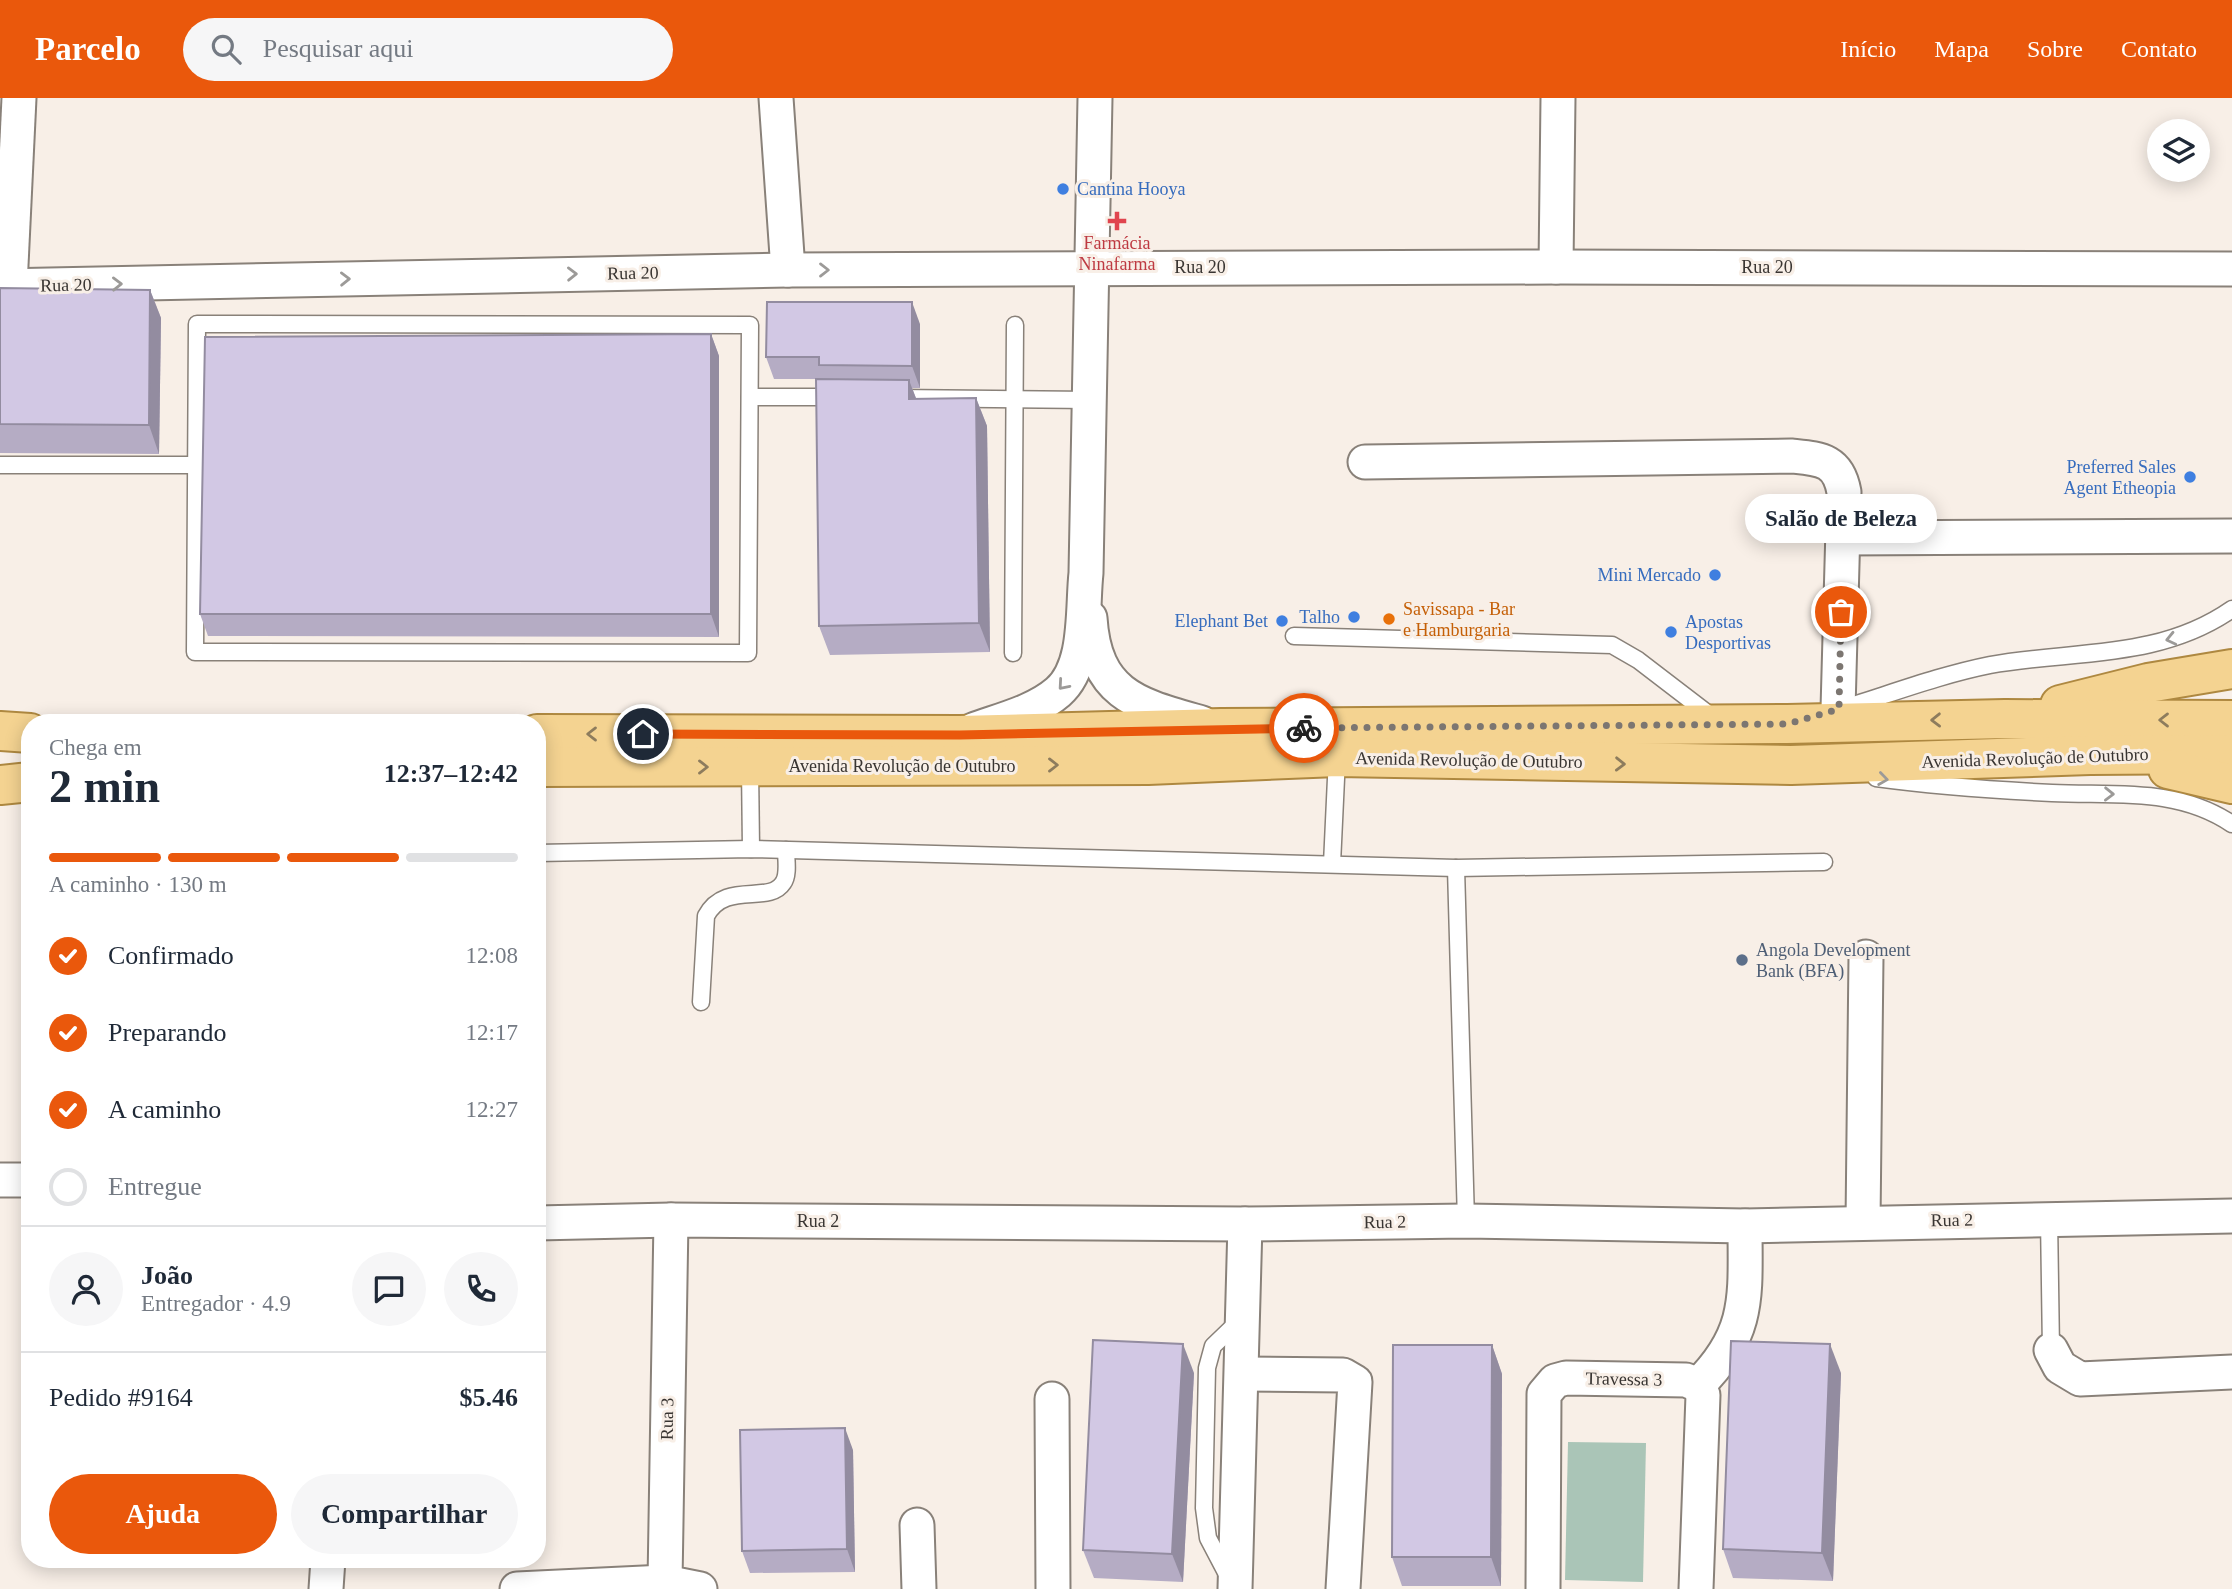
<!DOCTYPE html>
<html lang="pt">
<meta charset="utf-8">
<style>
:root{--surface:#fff;--page:#f6f6f7;--text:#1f2937;--muted:#747a83;--line:#e0e1e3;--accent:#ea580c}
body{margin:0;font-family:Georgia,serif;background:var(--page);color:var(--text);height:100vh;display:flex;flex-direction:column;font-size:26px;white-space:nowrap}
*{box-sizing:border-box;margin:0}
p{font-size:23px;color:var(--muted)}
.icon{flex:none;width:38px;height:38px;fill:none;stroke:currentColor;stroke-width:2;stroke-linecap:round;stroke-linejoin:round}
.map{position:relative;flex:1;overflow:hidden}
.side{position:absolute;left:21px;top:616px;width:525px;height:854px;display:flex;flex-direction:column;background:var(--surface);border-radius:28px;box-shadow:0 4px 18px #0003}
.side>*{flex:none}
.buttons{position:absolute;left:2147px;top:21px;display:grid;gap:14px}
.buttons a{display:grid;place-items:center;width:63px;height:63px;border-radius:50%;background:var(--surface);box-shadow:0 4px 18px #0003;font-size:35px}
.pin{position:absolute;display:grid;place-items:center;width:60px;height:60px;color:#fff;margin:-30px;border:4px solid #fff;border-radius:50%;box-shadow:0 2px 7px #0007}
.courier{position:absolute;display:grid;place-items:center;width:70px;height:70px;margin:-35px;border:5px solid #ea580c;border-radius:50%;background:#fff;color:#222;box-shadow:0 2px 9px #0007}
.bubble{position:absolute;height:49px;border-radius:24px;background:var(--surface);box-shadow:0 4px 18px #0003;font-size:23px;font-weight:800;line-height:49px;text-align:center}
.headline em{font-style:normal;font-weight:800}
.headline div{display:flex;flex-direction:column-reverse}
.headline{display:flex;align-items:center;justify-content:space-between;height:119px;padding:0 28px}
h1{font-size:46px;font-weight:800;line-height:52px}
.bar{display:grid;grid-template-columns:repeat(4,1fr);gap:10px 7px;align-content:center;height:84px;padding:0 28px}
.bar i{height:9px;border-radius:5px;background:var(--line)}
.bar .on{background:var(--accent)}
.bar p{grid-column:span 4}
.line{display:flex;align-items:center;gap:18px;padding:0 28px;border-top:2px solid var(--line)}
.line div{flex:1}
.round{display:grid;place-items:center;flex:none;width:74px;height:74px;border-radius:37px;background:var(--page)}
ol{padding:0 28px;list-style:none}
li{display:flex;align-items:center;gap:21px;height:77px}
li p{margin-inline-start:auto}
li .icon{padding:7px;border-radius:50%;background:var(--accent);color:#fff;stroke-width:4}
li:last-child{color:var(--muted)}
li i{width:38px;height:38px;border:4px solid var(--line);border-radius:50%}
.action{display:flex;gap:14px;margin-top:auto;padding:14px 28px}
.action a{flex:1;height:80px;border-radius:42px;background:var(--accent);color:#fff;font-size:28px;font-weight:800;line-height:80px;text-align:center}
.action a+a{background:var(--page);color:var(--text)}
header{display:flex;align-items:center;gap:42px;box-sizing:border-box;height:98px;padding:0 35px;background:var(--accent);color:#fff}
header strong{font-size:33px}
nav{display:flex;gap:38px;margin-inline-start:auto;font-size:24px}
.search{width:490px;height:63px;background:var(--page);display:flex;align-items:center;gap:18px;box-sizing:border-box;padding:0 24px;border-radius:38px;color:var(--muted);font-size:26px}
.map>svg:first-child{display:block}
.green{fill:#aac5b7}
.lines{fill:none;stroke-linecap:round;stroke-linejoin:round}
.service-casing{stroke:#898179;stroke-width:19}
.minor-casing{stroke:#898179;stroke-width:37}
.primary-casing{stroke:#ae8840;stroke-width:42}
.service{stroke:#fff;stroke-width:16}
.minor{stroke:#fff;stroke-width:33}
.primary{stroke:#f4d391;stroke-width:38}
.wall{fill:#b5acc4}
.shaded-wall{fill:#938ca0}
.building{fill:#d2c8e4;stroke:#938ca0;stroke-width:2}
.oneway{stroke:#9c9a98}
.oneway2{stroke:#8d7c5d}
.done{stroke:#7c7671;stroke-width:7;stroke-dasharray:0 12.6}
.route{stroke:#ea580c;stroke-width:9}
.shop-dot{fill:#3f7fe0;stroke:#f8efe7;stroke-width:2.5}
.health-dot{fill:#e0444e;stroke:#f8efe7;stroke-width:2.5}
.food-dot{fill:#e8710a;stroke:#f8efe7;stroke-width:2.5}
.service-dot{fill:#5c6f8a;stroke:#f8efe7;stroke-width:2.5}
.labels{text-anchor:middle;dominant-baseline:central;stroke-width:6;stroke-linejoin:round;paint-order:stroke}
.shop-label{font-size:18px;fill:#366cbe;stroke:#f8efe7;text-anchor:end}
.health-label{font-size:18px;fill:#be3a42;stroke:#f8efe7}
.street-label{font-size:18px;fill:#393532;stroke:#f8efe7}
.food-label{font-size:18px;fill:#c56008;stroke:#f8efe7;text-anchor:start}
.service-label{font-size:18px;fill:#4e5e75;stroke:#f8efe7;text-anchor:start}
</style>
<header>
<strong>Parcelo</strong>
<div class="search"><svg class="icon" aria-label="search" viewBox="0 0 24 24"><circle cx="10" cy="10" r="6"/><path d="M15 15l6 6"/></svg>Pesquisar aqui</div>
<nav><a>Início</a><a>Mapa</a><a>Sobre</a><a>Contato</a></nav>
</header>
<div class="map">
<svg width="2232" height="1491" viewBox="0 0 2232 1491">
<rect width="100%" height="100%" fill="#f8efe7"/>
<path class="green" d="M1568,1344L1646,1345L1643,1484L1565,1482Z"/>
<g class="lines">
<defs>
<g id="service">
<path d="M197,226L750,227L748,555L195,554Z"/>
<path d="M750,299H836"/>
<path d="M897,300L1091,302"/>
<path d="M0,367H196"/>
<path d="M1294,538L1612,547L1638,562L1715,621"/>
<path d="M1013,555L1015,227"/>
<path d="M1841,611C1890,596 1940,577 1990,567C2073,552 2159,562 2232,511"/>
<path d="M750,669L751,751"/>
<path d="M1876,680C1935,688 1993,692 2052,695C2115,698 2177,689 2232,726"/>
<path d="M537,755L751,751L1456,770L1824,764"/>
<path d="M1332,766L1337,659"/>
<path d="M1456,770L1466,1123"/>
<path d="M701,904L706,818C725,782 769,807 783,785C789,777 786,761 786,752"/>
<path d="M2049,1120L2051,1252"/>
<path d="M1229,1480L1208,1440L1204,1410L1207,1270L1213,1248L1240,1222"/>
</g>
<g id="minor">
<path d="M776,0L788,172"/>
<path d="M1556,169L1558,0"/>
<path d="M0,188L788,172L1556,169L2232,171"/>
<path d="M10,188L19,0"/>
<path d="M1365,364L1791,358C1820,361 1838,361 1844,394L1838,611"/>
<path d="M1843,440L2232,438"/>
<path d="M1090,520C1095,598 1139,607 1202,625"/>
<path d="M973,632C1000,622 1035,614 1058,594C1088,568 1082,511 1086,475L1095,0"/>
<path d="M0,1082H30"/>
<path d="M671,1122L665,1484L700,1491"/>
<path d="M1863,1124L1866,859"/>
<path d="M537,1125L671,1122L1245,1126L1466,1123L1745,1128L2232,1118"/>
<path d="M2051,1252L2060,1269L2080,1281L2232,1274"/>
<path d="M1242,1276L1343,1277L1355,1284L1343,1491"/>
<path d="M1698,1287C1751,1235 1745,1197 1745,1128"/>
<path d="M1052,1301L1053,1491"/>
<path d="M917,1427L919,1491"/>
<path d="M326,1491L328,1461"/>
<path d="M517,1491L665,1484"/>
<path d="M1235,1491L1245,1126"/>
<path d="M1543,1491L1544,1296L1555,1283L1566,1280L1686,1282L1698,1287L1703,1297L1696,1491"/>
</g>
<g id="primary">
<path d="M2060,607L2148,585L2232,571"/>
<path d="M0,633L30,635"/>
<path d="M537,636L960,637L1221,630L1787,626L2005,621L2232,622"/>
<path d="M537,669L1148,667L1337,659L1791,667L2090,657L2232,656"/>
<path d="M2168,671L2232,686"/>
<path d="M0,687L30,684"/>
</g>
</defs>
<use href="#service" class="service-casing"/>
<use href="#minor" class="minor-casing"/>
<use href="#primary" class="primary-casing"/>
<use href="#service" class="service"/>
<use href="#minor" class="minor"/>
<use href="#primary" class="primary"/>
</g>
<g class="wall">
<path d="M0,190L150,192L161,220L159,356L0,355Z"/>
<path d="M920,226V290H912L916,300H976L987,328L990,554L830,557L819,528L824,281H774L766,259Z"/>
<path d="M711,236L719,258V539L208,538L200,516Z"/>
<path d="M1492,1247L1502,1276L1501,1488H1402L1392,1459Z"/>
<path d="M1194,1275L1183,1484L1094,1480L1083,1452Z"/>
<path d="M1841,1275L1833,1483L1733,1480L1723,1451Z"/>
<path d="M853,1352L855,1474L750,1475L742,1453Z"/>
</g>
<g class="shaded-wall">
<path d="M150,192L161,220L159,356L149,327Z"/>
<path d="M912,204L920,226V290L912,268Z"/>
<path d="M711,236L719,258V539L711,516Z"/>
<path d="M909,282L920,311L909,301Z"/>
<path d="M976,300L987,328L990,554L979,525Z"/>
<path d="M1183,1246L1194,1275L1183,1484L1172,1456Z"/>
<path d="M1830,1246L1841,1275L1833,1483L1822,1455Z"/>
<path d="M1492,1247L1502,1276L1501,1488L1491,1459Z"/>
<path d="M845,1330L853,1352L855,1474L847,1451Z"/>
</g>
<g class="building">
<path d="M0,190L150,192L149,327L0,326Z"/>
<path d="M767,204H912V268L819,267V259H766Z"/>
<path d="M711,236V516H200L205,239Z"/>
<path d="M816,281L909,282V301L976,300L979,525L819,528Z"/>
<path d="M1093,1242L1183,1246L1172,1456L1083,1452Z"/>
<path d="M1731,1243L1830,1246L1822,1455L1723,1451Z"/>
<path d="M1393,1247H1492L1491,1459H1392Z"/>
<path d="M845,1330L847,1451L742,1453L740,1332Z"/>
</g>
<defs><path id="oneway-chevron" d="M-2-3.5L2.5 0L-2 3.5" fill="none" stroke-width="1.6" stroke-linecap="round" stroke-linejoin="round" transform="scale(1.75)"/></defs>
<g class="oneway">
<use href="#oneway-chevron" transform="translate(824 172)"/>
<use href="#oneway-chevron" transform="translate(572 176) rotate(-1)"/>
<use href="#oneway-chevron" transform="translate(345 181) rotate(-1)"/>
<use href="#oneway-chevron" transform="translate(117 186) rotate(-1)"/>
<use href="#oneway-chevron" transform="translate(2171 541) rotate(167)"/>
<use href="#oneway-chevron" transform="translate(1063 587) rotate(131)"/>
<use href="#oneway-chevron" transform="translate(1883 681) rotate(8)"/>
<use href="#oneway-chevron" transform="translate(2109 696) rotate(1)"/>
</g>
<g class="oneway2">
<use href="#oneway-chevron" transform="translate(1936 622) rotate(179)"/>
<use href="#oneway-chevron" transform="translate(2164 622) rotate(-180)"/>
<use href="#oneway-chevron" transform="translate(592 636) rotate(-180)"/>
<use href="#oneway-chevron" transform="translate(1620 666) rotate(1)"/>
<use href="#oneway-chevron" transform="translate(1053 667)"/>
<use href="#oneway-chevron" transform="translate(703 669)"/>
</g>
<g class="lines">
<path class="done" d="M1304,630L1787,626L1839,611L1841,514"/>
<path class="route" d="M643,636L960,637L1304,630"/>
</g>
<g class="shop-dot">
<circle cx="1063" cy="91" r="7"/>
<circle cx="2190" cy="379" r="7"/>
<circle cx="1715" cy="477" r="7"/>
<circle cx="1354" cy="519" r="7"/>
<circle cx="1282" cy="523" r="7"/>
<circle cx="1671" cy="534" r="7"/>
</g>
<path class="health-dot" d="M1113.5 112.5h7v7h7v7h-7v7h-7v-7h-7v-7h7z"/>
<circle class="food-dot" cx="1389" cy="521" r="7"/>
<circle class="service-dot" cx="1742" cy="862" r="7"/>
<g class="labels">
<g class="shop-label">
<text x="1077" y="91" text-anchor="start">Cantina Hooya</text>
<text x="2176" y="369">Preferred Sales<tspan x="2176" dy="21">Agent Etheopia</tspan></text>
<text x="1701" y="477">Mini Mercado</text>
<text x="1340" y="519">Talho</text>
<text x="1268" y="523">Elephant Bet</text>
<text x="1685" y="524" text-anchor="start">Apostas<tspan x="1685" dy="21">Desportivas</tspan></text>
</g>
<g class="health-label">
<text x="1117" y="145">Farmácia<tspan x="1117" dy="21">Ninafarma</tspan></text>
</g>
<g class="street-label">
<text x="1200" y="169">Rua 20</text>
<text x="1767" y="169">Rua 20</text>
<text transform="translate(633 175) rotate(-1)">Rua 20</text>
<text transform="translate(66 187) rotate(-1)">Rua 20</text>
<text transform="translate(2035 660) rotate(-2)">Avenida Revolução de Outubro</text>
<text transform="translate(1469 662) rotate(1)">Avenida Revolução de Outubro</text>
<text x="902" y="668">Avenida Revolução de Outubro</text>
<text transform="translate(1952 1122) rotate(-1)">Rua 2</text>
<text x="818" y="1123">Rua 2</text>
<text transform="translate(1385 1124) rotate(-1)">Rua 2</text>
<text transform="translate(1624 1281) rotate(1)">Travessa 3</text>
<text transform="translate(667 1321) rotate(-89)">Rua 3</text>
</g>
<g class="food-label">
<text x="1403" y="511">Savissapa - Bar<tspan x="1403" dy="21">e Hamburgaria</tspan></text>
</g>
<g class="service-label">
<text x="1756" y="852">Angola Development<tspan x="1756" dy="21">Bank (BFA)</tspan></text>
</g>
</g>
</svg>
<div class="buttons">
<a><svg class="icon" aria-label="layers" viewBox="0 0 24 24"><path d="M12 4l9 5-9 5-9-5zM3 14l9 5 9-5"/></svg></a>
</div>
<div class="pin" style="left:1841px;top:514px;background:#ea580c"><svg class="icon" aria-label="bag" viewBox="0 0 24 24"><path d="M5 8h14l-1 12H6zM9 8a3 3 0 0 1 6 0"/></svg></div>
<div class="pin" style="left:643px;top:636px;background:#1f2937"><svg class="icon" aria-label="home" viewBox="0 0 24 24"><path d="M3 11l9-7 9 7M6 9v11h12V9"/></svg></div>
<div class="courier" style="left:1304px;top:630px"><svg class="icon" aria-label="bike" viewBox="0 0 24 24"><circle cx="6" cy="16" r="4"/><circle cx="18" cy="16" r="4"/><path d="M6 16l4-8h5l3 8M10 8l3 8H6M13 5h3"/></svg></div>
<div class="bubble" style="left:1745px;top:396px;width:192px">Salão de Beleza</div>
<section class="side">
<div class="headline"><div><h1>2 min</h1><p>Chega em</p></div><em>12:37–12:42</em></div>
<div class="bar"><i class="on"></i><i class="on"></i><i class="on"></i><i></i><p>A caminho · 130 m</p></div>
<ol>
<li><svg class="icon" aria-label="check" viewBox="0 0 24 24"><path d="M5 12l5 5 9-10"/></svg>Confirmado<p>12:08</p></li>
<li><svg class="icon" aria-label="check" viewBox="0 0 24 24"><path d="M5 12l5 5 9-10"/></svg>Preparando<p>12:17</p></li>
<li><svg class="icon" aria-label="check" viewBox="0 0 24 24"><path d="M5 12l5 5 9-10"/></svg>A caminho<p>12:27</p></li>
<li><i></i>Entregue</li>
</ol>
<div class="line" style="height:126px"><a class="round"><svg class="icon" aria-label="person" viewBox="0 0 24 24"><circle cx="12" cy="8" r="4"/><path d="M4 21q1-7 8-7t8 7"/></svg></a><div><b>João</b><p>Entregador · 4.9</p></div><a class="round"><svg class="icon" aria-label="chat" viewBox="0 0 24 24"><path d="M4 5h16v11H9l-5 4z"/></svg></a><a class="round"><svg class="icon" aria-label="phone" viewBox="0 0 24 24"><path d="M5 4h4l2 5-3 2q2 4 5 5l2-3 5 2v4C11 20 4 13 5 4z"/></svg></a></div>
<div class="line" style="height:91px"><div>Pedido #9164</div><b>$5.46</b></div>
<div class="action"><a>Ajuda</a><a>Compartilhar</a></div>
</section>
</div>
